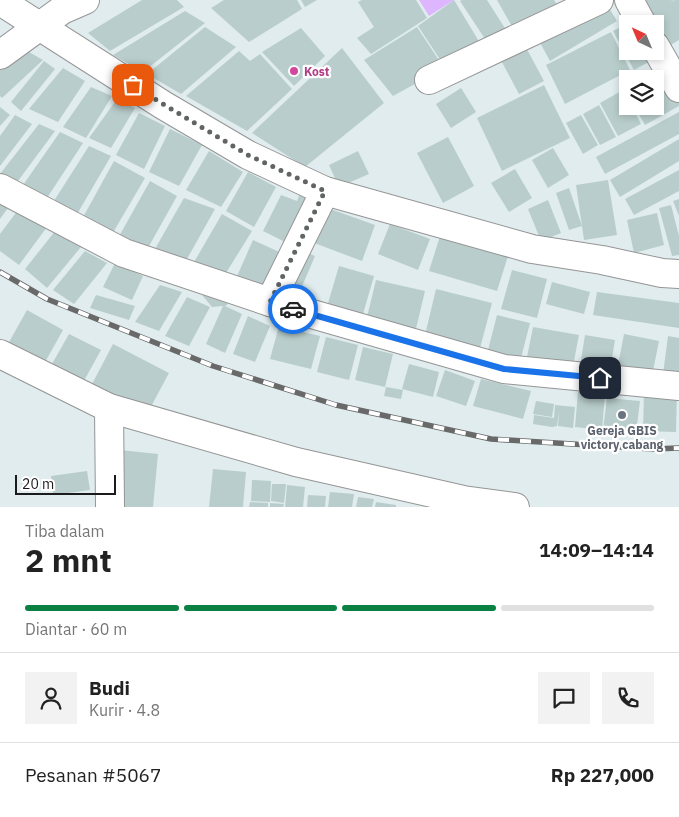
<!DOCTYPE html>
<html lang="id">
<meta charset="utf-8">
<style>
:root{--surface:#fff;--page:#f2f2f2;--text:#222;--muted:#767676;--line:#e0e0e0;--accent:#0b8043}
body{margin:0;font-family:"IBM Plex Sans",sans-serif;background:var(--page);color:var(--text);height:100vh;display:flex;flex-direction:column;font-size:19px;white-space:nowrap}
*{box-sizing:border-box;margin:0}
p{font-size:16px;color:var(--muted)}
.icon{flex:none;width:28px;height:28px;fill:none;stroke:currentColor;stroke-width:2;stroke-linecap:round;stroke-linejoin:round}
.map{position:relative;height:507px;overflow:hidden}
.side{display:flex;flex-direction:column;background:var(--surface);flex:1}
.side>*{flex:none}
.needle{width:32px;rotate:316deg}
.fabs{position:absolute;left:619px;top:15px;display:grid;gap:10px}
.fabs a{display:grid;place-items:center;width:45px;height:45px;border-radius:0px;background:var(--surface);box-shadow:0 2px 8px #0003;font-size:25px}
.scale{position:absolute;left:15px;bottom:12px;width:101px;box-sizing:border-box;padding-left:5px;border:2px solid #1b1b1b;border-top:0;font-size:14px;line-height:18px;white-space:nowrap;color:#1b1b1b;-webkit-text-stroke:4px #fff;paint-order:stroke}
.pin{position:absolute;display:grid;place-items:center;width:42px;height:42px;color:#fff;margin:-21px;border-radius:10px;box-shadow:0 2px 8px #0006}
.courier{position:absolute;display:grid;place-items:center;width:50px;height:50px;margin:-25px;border:4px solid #1a73e8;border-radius:50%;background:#fff;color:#222;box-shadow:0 1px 6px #0007}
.overview em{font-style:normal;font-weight:700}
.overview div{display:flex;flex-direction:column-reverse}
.overview{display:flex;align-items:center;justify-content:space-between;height:85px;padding:0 25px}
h1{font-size:32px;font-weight:700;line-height:38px}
.bar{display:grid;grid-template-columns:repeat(4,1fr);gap:8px 5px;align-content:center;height:60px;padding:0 25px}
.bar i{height:6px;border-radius:4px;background:var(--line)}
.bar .selected{background:var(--accent)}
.bar p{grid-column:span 4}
.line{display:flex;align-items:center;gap:12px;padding:0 25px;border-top:1px solid var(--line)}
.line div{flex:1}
.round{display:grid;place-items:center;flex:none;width:52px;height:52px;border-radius:0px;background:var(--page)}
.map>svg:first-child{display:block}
.park{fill:#ddb6ff}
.building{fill:#b9cecc}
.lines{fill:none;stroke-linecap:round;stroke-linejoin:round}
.minor-casing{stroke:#959595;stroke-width:30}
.minor{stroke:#fff;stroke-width:28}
.rail-casing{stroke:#696969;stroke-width:5.5}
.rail{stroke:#fff;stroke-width:4;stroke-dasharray:11;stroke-linecap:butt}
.done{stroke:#606465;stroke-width:5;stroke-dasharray:0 9}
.route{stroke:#1a73e8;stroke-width:6}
.hotel-dot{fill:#d1479c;stroke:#fff;stroke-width:2}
.worship-dot{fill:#6b7280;stroke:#fff;stroke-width:2}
.labels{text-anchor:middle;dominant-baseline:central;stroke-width:4.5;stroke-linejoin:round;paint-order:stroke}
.hotel-label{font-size:12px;font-weight:bold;fill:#b23c85;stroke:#fff;text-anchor:start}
.worship-label{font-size:12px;font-weight:bold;fill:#5b616d;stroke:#fff}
</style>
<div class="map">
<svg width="679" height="507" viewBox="0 0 679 507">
<rect width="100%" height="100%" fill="#e0ecee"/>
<path class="park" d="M419,0H454L429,16Z"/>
<g class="building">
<path d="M142,0H177L184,7L110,51L88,33Z"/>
<path d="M224,0H297L302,9L249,42L211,8Z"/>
<path d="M301,0H317L305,7Z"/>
<path d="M362,0H416L427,18L371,54L357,38L374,27L358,2Z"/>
<path d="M454,0L483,48L445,67L418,26Z"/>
<path d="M462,0H487L506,30L487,42L460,1Z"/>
<path d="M497,0H554L561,12L518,37Z"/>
<path d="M604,0L617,21L550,61L538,39Z"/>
<path d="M644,0H674L669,3L675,0H679V40L669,46L650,15L653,13Z"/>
<path d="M185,11L205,23L143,72L113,55Z"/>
<path d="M635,19L628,24V51H652L656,58L634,70L613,31Z"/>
<path d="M205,27L236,47L181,94L147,74Z"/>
<path d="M417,27L444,68L393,96L364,60Z"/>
<path d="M301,28L325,56L294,86L262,52Z"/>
<path d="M611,32L630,70L565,104L546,65Z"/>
<path d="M522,40L544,81L519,94L497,53Z"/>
<path d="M22,48L43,60L2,98L0,96V65Z"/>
<path d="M342,48L384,103L305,167L252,133Z"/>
<path d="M239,51L250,61L260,54L292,89L247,131L186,96Z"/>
<path d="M44,61L55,69L21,111L11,102Z"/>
<path d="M63,68L85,81L58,122L29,109Z"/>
<path d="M661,69L679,100V106L645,125L634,106H655V79H645Z"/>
<path d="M544,85L570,138L502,171L477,118Z"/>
<path d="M91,87L112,96L86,138L63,127Z"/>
<path d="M461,88L476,112L451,128L436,104Z"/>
<path d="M623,90L628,98V106H632L641,124L618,136L600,103Z"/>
<path d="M117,99L135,108L111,148L89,138Z"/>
<path d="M599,105L616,137L600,145L583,114Z"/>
<path d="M0,107L10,115L0,126Z"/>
<path d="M679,112V134L605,174L596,157Z"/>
<path d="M139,113L165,126L144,169L116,155Z"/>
<path d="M15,115L32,124L0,166V136Z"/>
<path d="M581,115L598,145L583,154L566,123Z"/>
<path d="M39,124L55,131L15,185L0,175V174Z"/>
<path d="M170,129L202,145L179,186L149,172Z"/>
<path d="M60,132L83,143L45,201L21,188Z"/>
<path d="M448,137L474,186L443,203L417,153Z"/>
<path d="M679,139V161L620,197L610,180Z"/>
<path d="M89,146L111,156L76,216L52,204Z"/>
<path d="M553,148L569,175L548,188L532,160Z"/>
<path d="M209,151L243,172L221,207L186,190Z"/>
<path d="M358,151L369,174L339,187L329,165Z"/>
<path d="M114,161L145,178L111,236L82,219Z"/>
<path d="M515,169L532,198L509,212L491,183Z"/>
<path d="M679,170V191L634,215L625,199Z"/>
<path d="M248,172L276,187L254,227L226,211Z"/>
<path d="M608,180L617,235L584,240L576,185Z"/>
<path d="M150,181L177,196L144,255L117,240Z"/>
<path d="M569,188L582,226L569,230L556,193Z"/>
<path d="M300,193L311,197L285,242L263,231L281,195L297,201Z"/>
<path d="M0,197L11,204L0,219Z"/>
<path d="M184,198L215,209L183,266L151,256Z"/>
<path d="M679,199V216L673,201Z"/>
<path d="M548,200L561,233L541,241L528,209Z"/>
<path d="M671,205L679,236V255L672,256L659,208Z"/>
<path d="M322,206L375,225L362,261L309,241Z"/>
<path d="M18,210L47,227L19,265L0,251V234Z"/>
<path d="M657,213L664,245L634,253L627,220Z"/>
<path d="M222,214L252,231L221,281L190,269Z"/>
<path d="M390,224L430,239L418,270L378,254Z"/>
<path d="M56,230L81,247L47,288L25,269Z"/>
<path d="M441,233L509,253L497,291L429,271Z"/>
<path d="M253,240L286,255L268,297L234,283Z"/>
<path d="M299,249L315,256L294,305L278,297Z"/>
<path d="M85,251L107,263L74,304L53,290Z"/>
<path d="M115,263L143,276L132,300L103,287Z"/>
<path d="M339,266L374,276L361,321L326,310Z"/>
<path d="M512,270L547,279L537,318L501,309Z"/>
<path d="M376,280L425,291L415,333L366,321Z"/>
<path d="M552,282L590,292L584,314L546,304Z"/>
<path d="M193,284L231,295L227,305L225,306L242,314L225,353L206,344L223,306L212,307Z"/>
<path d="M160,285L182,292L159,331L135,322Z"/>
<path d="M436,289L492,303L480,348L425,335Z"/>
<path d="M597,292L679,303V328L593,315Z"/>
<path d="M96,295L135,306L129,320L90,308Z"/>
<path d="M187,297L210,307L189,346L165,336Z"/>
<path d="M27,310L63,330L44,364L8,344Z"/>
<path d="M497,315L530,323L520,362L487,354Z"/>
<path d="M248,316L270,326L255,362L233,354Z"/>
<path d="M279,326L320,336L311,369L270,359Z"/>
<path d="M533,327L579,335L573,366L527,357Z"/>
<path d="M69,334L101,350L80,388L48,371Z"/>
<path d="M624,334L659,341L652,376L617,370Z"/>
<path d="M585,335L615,340L610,371L580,366Z"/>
<path d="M668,336L679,338V375L663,374Z"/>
<path d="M326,337L358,345L349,380L317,372Z"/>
<path d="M113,344L169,373L147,414L91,386Z"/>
<path d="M363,347L393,354L385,387L355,380Z"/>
<path d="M409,364L439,372L433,397L402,389Z"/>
<path d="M445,370L475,381L466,406L436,396Z"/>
<path d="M481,379L531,391L523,419L473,406Z"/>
<path d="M386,387L403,390L401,399L384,396Z"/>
<path d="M578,392L605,394L602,430L575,427Z"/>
<path d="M644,392H677L676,432L643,431Z"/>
<path d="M607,398L640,401L636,433L603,430Z"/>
<path d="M536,401L554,404L552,417L533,414Z"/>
<path d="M555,405L575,407L573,428L558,426L559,410L557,426L552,427L533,424L534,415L554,418Z"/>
<path d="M120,450L158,454L153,507H114Z"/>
<path d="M213,469L246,472L243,507H209Z"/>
<path d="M87,471L90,490L53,495L51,476Z"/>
<path d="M252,480L271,481L270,502L251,501Z"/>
<path d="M272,484H286L284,503L271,501Z"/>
<path d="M287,485L305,487L303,507H285Z"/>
<path d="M330,492L354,494L352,507H328Z"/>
<path d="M308,495L326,496L325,507H307Z"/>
<path d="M358,497L374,499L372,507H356Z"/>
<path d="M250,502L268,503V507H249Z"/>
<path d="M376,502L396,505V507H375Z"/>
<path d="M270,503L284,504L283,507H270Z"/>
</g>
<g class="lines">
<defs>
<g id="minor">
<path d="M629,0L642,24"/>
<path d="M0,1L163,105L248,155L325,191L532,249L602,260L662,273L679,274"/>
<path d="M655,46L679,88"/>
<path d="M0,55L62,10L85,0"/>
<path d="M429,80L599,0"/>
<path d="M0,188L124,253L270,302L504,369L679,386"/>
<path d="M270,302L325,191"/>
<path d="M0,354L109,408L296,462L463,500L515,507"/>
<path d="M109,408L110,507"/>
</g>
</defs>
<use href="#minor" class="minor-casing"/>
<use href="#minor" class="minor"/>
<defs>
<path id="rail" d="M0,272L47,299L213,366L336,405L491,439L653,449L679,448"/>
</defs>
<use href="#rail" class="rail-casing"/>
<use href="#rail" class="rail"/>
</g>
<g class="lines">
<path class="done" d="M133,85L163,104L248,155L325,191L270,302L293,309"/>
<path class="route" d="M293,309L504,369L600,378"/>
</g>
<circle class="hotel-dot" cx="294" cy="71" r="5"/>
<circle class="worship-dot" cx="622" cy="415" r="5"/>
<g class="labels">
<g class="hotel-label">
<text x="304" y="71">Kost</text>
</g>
<g class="worship-label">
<text x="622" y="430">Gereja GBIS<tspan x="622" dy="14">victory cabang</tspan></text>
</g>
</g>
</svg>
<div class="fabs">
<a><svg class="needle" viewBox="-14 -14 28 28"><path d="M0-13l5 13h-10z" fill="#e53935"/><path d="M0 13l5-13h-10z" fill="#767676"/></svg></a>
<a><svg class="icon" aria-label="layers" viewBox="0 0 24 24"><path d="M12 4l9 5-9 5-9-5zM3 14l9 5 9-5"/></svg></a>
</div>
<div class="scale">20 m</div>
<div class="pin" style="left:133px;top:85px;background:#ea580c"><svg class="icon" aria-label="bag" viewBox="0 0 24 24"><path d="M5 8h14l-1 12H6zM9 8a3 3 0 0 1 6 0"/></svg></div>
<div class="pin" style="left:600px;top:378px;background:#1f2937"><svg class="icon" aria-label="home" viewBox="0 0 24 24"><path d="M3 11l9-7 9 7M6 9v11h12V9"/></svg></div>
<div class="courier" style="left:293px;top:309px"><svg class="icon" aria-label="car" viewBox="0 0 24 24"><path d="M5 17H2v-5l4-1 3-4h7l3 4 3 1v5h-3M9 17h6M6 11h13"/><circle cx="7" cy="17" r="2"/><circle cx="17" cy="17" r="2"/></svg></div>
</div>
<section class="side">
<div class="overview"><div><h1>2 mnt</h1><p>Tiba dalam</p></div><em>14:09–14:14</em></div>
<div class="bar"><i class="selected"></i><i class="selected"></i><i class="selected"></i><i></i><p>Diantar · 60 m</p></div>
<div class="line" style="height:90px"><a class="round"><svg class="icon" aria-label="person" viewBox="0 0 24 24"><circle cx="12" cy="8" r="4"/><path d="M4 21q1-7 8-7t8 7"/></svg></a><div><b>Budi</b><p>Kurir · 4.8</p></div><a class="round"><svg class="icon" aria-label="chat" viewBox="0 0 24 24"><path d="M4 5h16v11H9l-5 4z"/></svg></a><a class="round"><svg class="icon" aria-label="phone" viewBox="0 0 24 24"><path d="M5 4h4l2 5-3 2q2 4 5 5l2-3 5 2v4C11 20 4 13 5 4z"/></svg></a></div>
<div class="line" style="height:65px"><div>Pesanan #5067</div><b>Rp 227,000</b></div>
</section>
